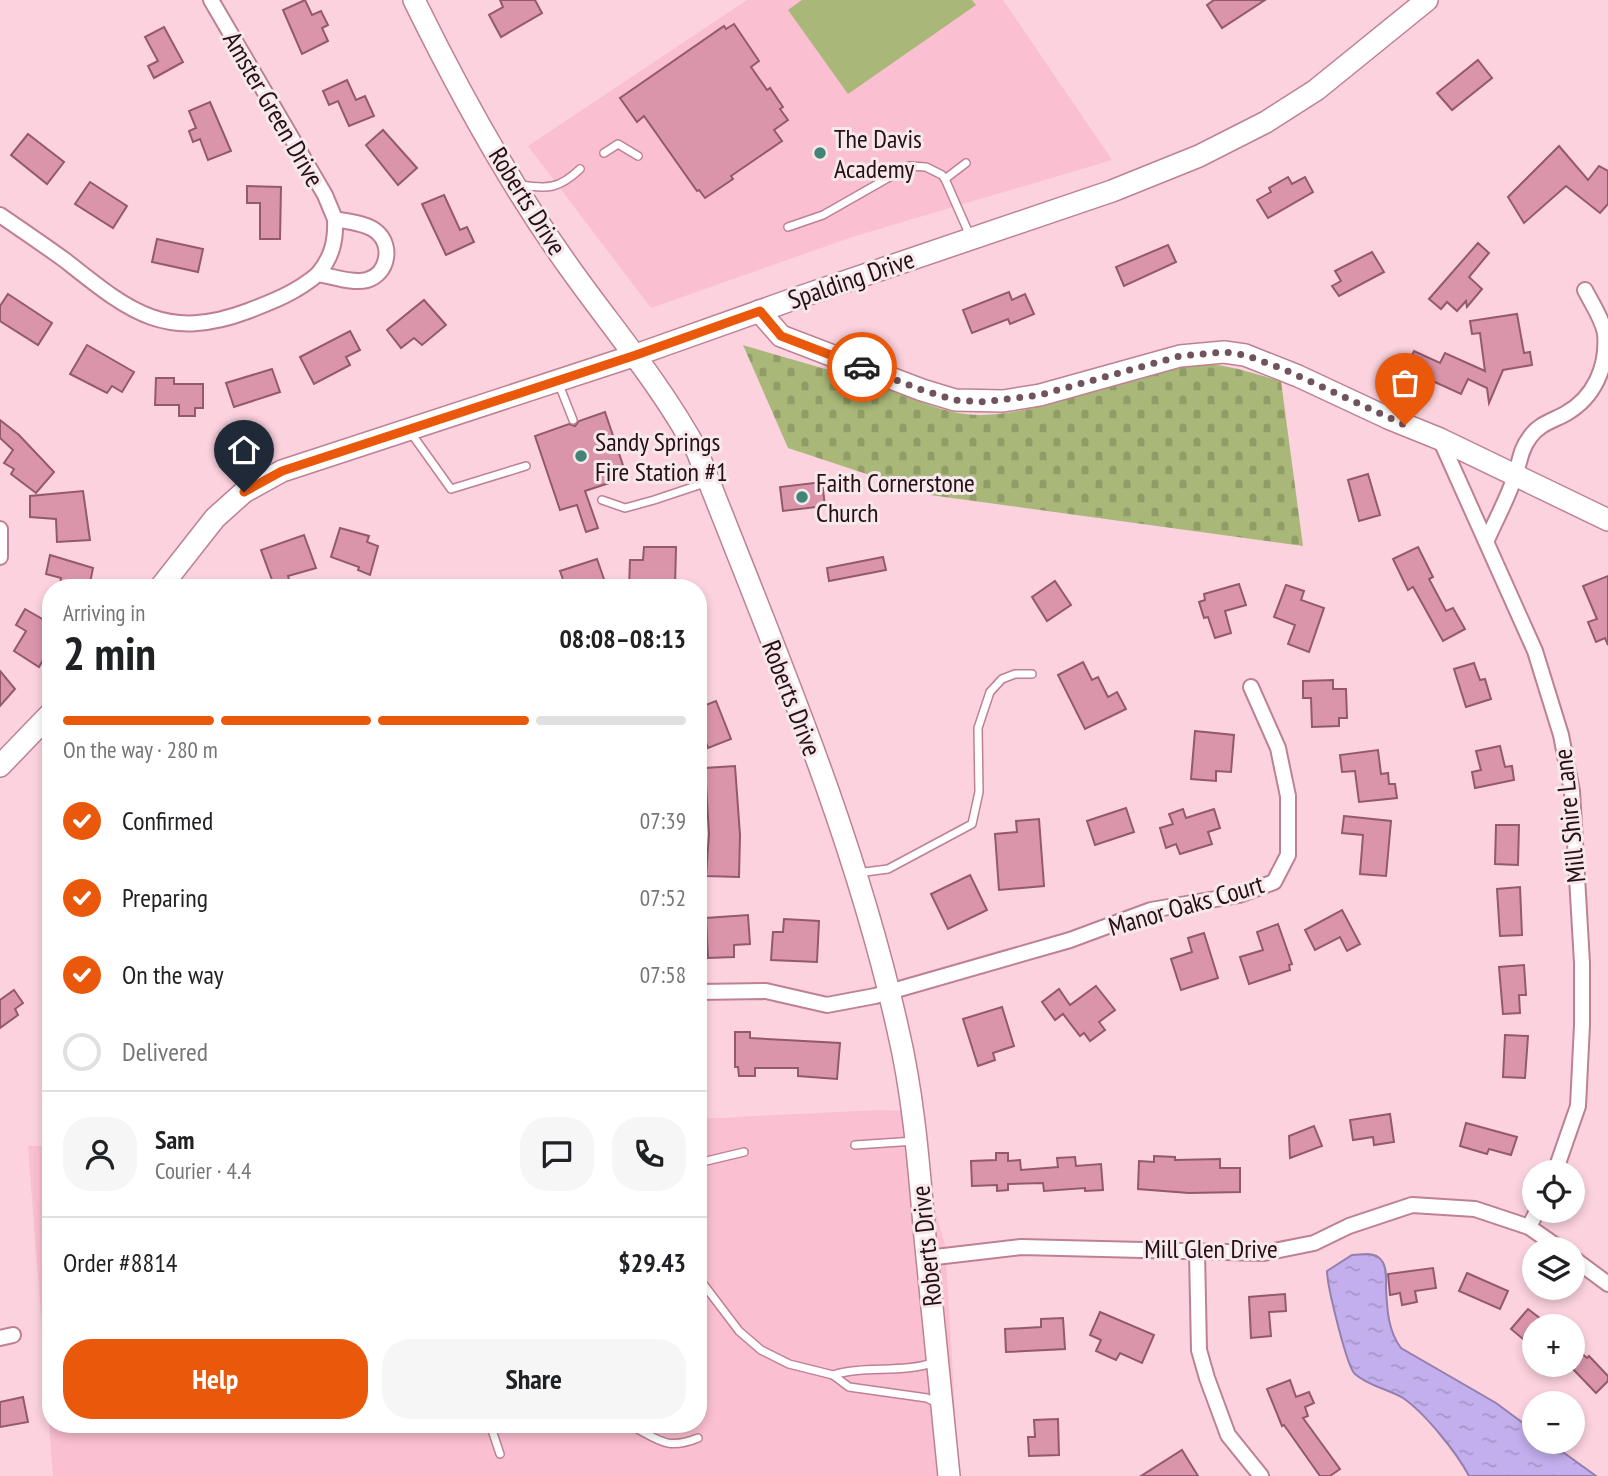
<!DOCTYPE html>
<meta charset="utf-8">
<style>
:root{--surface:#fff;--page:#f6f6f6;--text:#202124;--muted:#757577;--line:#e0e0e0;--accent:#ea580c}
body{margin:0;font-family:"PT Sans Narrow",sans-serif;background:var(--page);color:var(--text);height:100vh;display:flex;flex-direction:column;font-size:26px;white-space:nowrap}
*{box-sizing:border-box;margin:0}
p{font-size:23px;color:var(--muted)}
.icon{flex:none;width:38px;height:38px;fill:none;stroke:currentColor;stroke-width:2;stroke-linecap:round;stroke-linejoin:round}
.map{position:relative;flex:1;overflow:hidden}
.sheet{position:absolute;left:42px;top:579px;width:665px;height:854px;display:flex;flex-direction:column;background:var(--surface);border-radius:28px;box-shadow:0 4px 10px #0003}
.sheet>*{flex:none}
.tools{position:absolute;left:1522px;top:1160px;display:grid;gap:14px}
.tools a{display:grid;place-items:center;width:63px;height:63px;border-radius:50%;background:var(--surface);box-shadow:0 4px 10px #0003;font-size:35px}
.pin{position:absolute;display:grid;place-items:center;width:60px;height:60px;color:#fff;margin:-72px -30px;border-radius:50% 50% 50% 0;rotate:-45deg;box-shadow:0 0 7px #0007}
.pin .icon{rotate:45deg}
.courier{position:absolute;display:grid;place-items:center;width:70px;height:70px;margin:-35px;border:5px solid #ea580c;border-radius:50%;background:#fff;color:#222;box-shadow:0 2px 9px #0007}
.overview em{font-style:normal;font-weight:700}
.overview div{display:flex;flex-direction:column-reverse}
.overview{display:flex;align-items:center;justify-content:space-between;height:119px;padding:0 21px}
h1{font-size:46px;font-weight:700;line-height:52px}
.bar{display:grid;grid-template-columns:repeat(4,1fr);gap:10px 7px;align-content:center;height:84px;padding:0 21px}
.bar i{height:9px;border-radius:5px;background:var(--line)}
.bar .on{background:var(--accent)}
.bar p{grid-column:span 4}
.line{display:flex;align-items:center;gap:18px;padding:0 21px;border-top:2px solid var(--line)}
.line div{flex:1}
.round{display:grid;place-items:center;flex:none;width:74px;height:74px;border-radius:28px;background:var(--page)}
ol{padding:0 21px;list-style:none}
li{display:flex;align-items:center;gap:21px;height:77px}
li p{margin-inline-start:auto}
li .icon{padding:7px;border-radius:50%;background:var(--accent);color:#fff;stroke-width:4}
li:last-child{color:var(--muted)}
li i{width:38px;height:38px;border:4px solid var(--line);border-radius:50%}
.primary-button{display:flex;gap:14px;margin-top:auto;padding:14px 21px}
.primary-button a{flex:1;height:80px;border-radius:28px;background:var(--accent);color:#fff;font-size:28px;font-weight:700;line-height:80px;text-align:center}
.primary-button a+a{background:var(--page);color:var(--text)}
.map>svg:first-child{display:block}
.built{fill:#fabfd0}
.green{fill:#a9b878}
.cemetery{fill:url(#cemetery-stones)}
.water{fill:url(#water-ripples);stroke:#947fad;stroke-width:2}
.building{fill:#db95ab;stroke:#93596c;stroke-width:2}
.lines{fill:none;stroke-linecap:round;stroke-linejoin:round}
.lane-casing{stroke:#be8194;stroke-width:10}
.street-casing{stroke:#be8194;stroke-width:18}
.secondary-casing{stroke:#be8194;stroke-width:24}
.lane{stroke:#fff;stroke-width:7}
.street{stroke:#fff;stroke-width:14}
.secondary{stroke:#fff;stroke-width:21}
.done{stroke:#71535d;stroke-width:7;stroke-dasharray:0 12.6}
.route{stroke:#ea580c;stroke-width:9}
.poi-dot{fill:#428578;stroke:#f6e8eb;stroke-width:2.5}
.labels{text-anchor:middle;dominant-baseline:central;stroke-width:6;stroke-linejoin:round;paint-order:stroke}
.street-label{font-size:26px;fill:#260f17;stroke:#f6e8eb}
.poi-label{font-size:26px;fill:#260f17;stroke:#f6e8eb;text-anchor:start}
</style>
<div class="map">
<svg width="1608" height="1476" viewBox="0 0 1608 1476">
<defs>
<pattern id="cemetery-stones" width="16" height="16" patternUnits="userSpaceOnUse" patternTransform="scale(1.75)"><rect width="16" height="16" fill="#a9b878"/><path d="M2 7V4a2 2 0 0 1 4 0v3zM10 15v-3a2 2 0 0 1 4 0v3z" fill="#919d67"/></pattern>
<pattern id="water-ripples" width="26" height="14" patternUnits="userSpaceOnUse" patternTransform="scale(1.75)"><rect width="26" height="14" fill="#c3afed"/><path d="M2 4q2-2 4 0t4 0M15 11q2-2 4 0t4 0" fill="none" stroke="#a795ca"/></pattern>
</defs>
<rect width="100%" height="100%" fill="#fbd2de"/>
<g class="built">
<path d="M747,0H1003L1112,160L852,237L651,308L528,146Z"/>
<path d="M879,1110L906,1111L945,1245L959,1476H53L28,1146H51V1424H698V1119Z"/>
</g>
<path class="green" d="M802,0H972L976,5L848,94L788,10Z"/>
<path class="cemetery" d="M743,345C785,358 828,369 870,382C907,394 943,416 982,415C1057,413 1123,369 1198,364C1226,363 1254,374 1281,381L1303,546L930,495L788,448Z"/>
<path class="water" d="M1367,1254C1373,1254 1378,1255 1382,1261C1387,1268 1386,1279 1386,1288C1387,1309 1388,1331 1401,1348L1496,1403L1535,1432V1442H1549L1596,1476H1469C1457,1453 1425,1413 1403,1398C1388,1389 1368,1386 1355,1374C1347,1368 1327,1285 1327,1271L1352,1255Z"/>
<g class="building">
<path d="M305,0L312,15L321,11L328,25L322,28L328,41L302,54L283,10Z"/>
<path d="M500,0H535L542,13L501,37L489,15L503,7Z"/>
<path d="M1214,0H1265L1222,28L1207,5Z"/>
<path d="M734,24L759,61L751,67L767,90L770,88L783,107L780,109L788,120L774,130L782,141L731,176L733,179L705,198L699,190L697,191L644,116L637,122L620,98L724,26L726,29Z"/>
<path d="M164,27L183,62L154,78L148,66L158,61L145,37Z"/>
<path d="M1478,60L1492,78L1452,110L1437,93Z"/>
<path d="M347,80L356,100L365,96L374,116L349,126L338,101L329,105L323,91Z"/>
<path d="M210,102L231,151L208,160L200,139L193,142L189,131L196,128L189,111Z"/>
<path d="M383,130L417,168L398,185L366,145Z"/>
<path d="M28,134L64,162L47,184L11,155Z"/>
<path d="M1559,146L1588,180L1599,166L1608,171V204L1600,213L1566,186L1524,223L1508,197Z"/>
<path d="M1288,177L1292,184L1305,177L1313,192L1268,218L1257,200L1271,192L1269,188Z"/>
<path d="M90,182L127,206L113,228L75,204Z"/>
<path d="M247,186L281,187L280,239H260V203H247Z"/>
<path d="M444,195L460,230L467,227L474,242L446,255L422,204Z"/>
<path d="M157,239L203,249L198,272L152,262Z"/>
<path d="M1478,243L1489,253L1469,277L1482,289L1467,307L1466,301L1457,311L1447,302L1441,309L1429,299Z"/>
<path d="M1168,245L1176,262L1124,286L1116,267Z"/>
<path d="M1372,252L1384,272L1339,296L1332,286L1341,281L1335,271Z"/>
<path d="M1009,292L1012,300L1025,294L1034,314L1010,324L1008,319L972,333L963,310Z"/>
<path d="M8,294L52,323L38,345L0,321V306Z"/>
<path d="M424,300L446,325L422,345L414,338L401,348L387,330Z"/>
<path d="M1517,314L1524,353L1530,352L1532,365L1503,370L1489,403L1487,388L1468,379L1461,394L1406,369L1414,351L1440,363L1445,353L1485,371L1480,333L1472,334L1470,321Z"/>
<path d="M350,331L360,350L346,357L350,365L314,384L300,357Z"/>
<path d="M87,345L134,372L122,392L112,386L107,393L70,374Z"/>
<path d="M272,369L280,392L234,407L226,383Z"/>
<path d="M156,378H174V384H203V408H195V416H179V405H155Z"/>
<path d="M605,412L627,477L585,491L598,528L586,532L577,505L560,510L535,436L569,424L575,426L579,421Z"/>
<path d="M0,420L19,435L54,472L36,493L11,474L14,469L4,463L13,450L0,438Z"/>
<path d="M1368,474L1380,515L1359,521L1348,480Z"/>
<path d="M822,482L825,506L783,511L780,487Z"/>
<path d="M83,491L90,540L57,542L56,519L30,517V496Z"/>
<path d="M340,528L369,536L367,542L378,546L370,575L358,570L359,567L331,557Z"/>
<path d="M304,535L316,568L288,576L290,583L275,588L261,550Z"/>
<path d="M644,547H676L675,588H629L630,560H643Z"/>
<path d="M1418,547L1433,577L1429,579L1446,611L1453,608L1465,629L1443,641L1413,587L1408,590L1393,559Z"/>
<path d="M50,555L93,568L89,588H59L61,578L46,574Z"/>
<path d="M883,557L886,570L829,581L827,568Z"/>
<path d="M597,559L605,582L585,588H566L560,571Z"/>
<path d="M1608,576V645L1605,638L1596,642L1588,622L1597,619L1583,586Z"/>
<path d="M1055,581L1071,605L1047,621L1032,597Z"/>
<path d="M1239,584L1246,605L1225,611L1231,633L1215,638L1208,617L1204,618L1199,602L1205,600L1204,594Z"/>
<path d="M1286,585L1304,591L1301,600L1324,608L1309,652L1288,644L1295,625L1274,617Z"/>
<path d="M25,609L51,624V646L39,667L14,651L26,631L16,625Z"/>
<path d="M1083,662L1092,680L1098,677L1108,697L1117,692L1126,709L1085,729L1058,675Z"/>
<path d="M1474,663L1480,680L1485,679L1491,699L1466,707L1454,669Z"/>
<path d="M0,671L15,689L0,706Z"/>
<path d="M1333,680V689H1346L1347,718H1339V726L1312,727L1311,698H1303V681Z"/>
<path d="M716,701L731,739L708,748L703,734L698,736V708Z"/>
<path d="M1195,731L1234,735L1231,772L1216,771V781L1191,779Z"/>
<path d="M1500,746L1505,767L1512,766L1514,780L1475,788L1472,772L1481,770L1476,751Z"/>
<path d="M1378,750L1381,774L1388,773L1389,784H1395L1397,798L1359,802L1355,771L1342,772L1340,755Z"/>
<path d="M735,766L740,835L739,877L706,876L709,834L705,768Z"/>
<path d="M1126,808L1134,832L1095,845L1087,821Z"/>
<path d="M1183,809L1186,818L1214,809L1220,828L1208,832L1212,844L1180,854L1176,844L1166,848L1160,828L1173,824L1169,814Z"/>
<path d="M1344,816L1391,821L1386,876L1360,874L1363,835L1342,833Z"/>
<path d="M1039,819L1044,886L999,890L995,834L1017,832L1016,821Z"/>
<path d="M1496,825H1519L1518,865L1495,864Z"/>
<path d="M970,875L987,910L948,929L931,894Z"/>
<path d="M1520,887L1522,935L1500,936L1497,889Z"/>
<path d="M1342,910L1360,944L1347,951L1340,937L1315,950L1305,930Z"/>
<path d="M748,915L750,944L734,945V957L708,958L706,918Z"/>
<path d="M784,919L819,921L817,962L771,960L773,932H783Z"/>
<path d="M1278,924L1292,964L1289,965L1290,970L1249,984L1240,957L1263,950L1257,932Z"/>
<path d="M1204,933L1218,978L1181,990L1171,959L1192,952L1188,938Z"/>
<path d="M1524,965L1526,995H1519L1520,1013L1503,1014L1499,967Z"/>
<path d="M1096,986L1115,1010L1099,1022L1105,1030L1090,1041L1084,1033L1080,1036L1063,1014L1055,1020L1042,1002L1059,989L1070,1005Z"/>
<path d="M14,990L23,1003L15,1009L18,1015L0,1028V1000Z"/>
<path d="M1002,1007L1014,1046L993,1053L995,1060L978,1066L963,1019Z"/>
<path d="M735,1032H750V1038L840,1043L837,1079L798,1076V1068H755V1076H739L738,1067H735Z"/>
<path d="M1505,1035L1528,1036L1525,1078L1503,1077Z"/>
<path d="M1390,1114L1394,1142L1374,1145L1373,1137L1353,1140L1350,1120Z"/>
<path d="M1466,1123L1517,1137L1511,1155L1489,1149L1487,1154L1460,1146Z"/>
<path d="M1314,1126L1322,1146L1290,1158L1289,1136Z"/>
<path d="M996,1153H1008V1161L1020,1160L1021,1170L1058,1167L1057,1158L1075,1157L1076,1166L1101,1164L1103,1190L1085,1191V1188L1044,1191L1043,1183L1008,1184V1190L997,1191V1185L972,1186L971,1161L996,1160Z"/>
<path d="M1154,1156L1175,1157V1160L1220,1159V1168H1240V1192L1189,1193L1138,1189L1139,1161L1154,1162Z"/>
<path d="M1433,1268L1436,1288L1415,1291L1417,1302L1402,1305L1400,1293L1390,1295L1388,1274Z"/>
<path d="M1467,1273L1508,1291L1500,1309L1459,1291Z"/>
<path d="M1285,1294L1286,1311L1269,1312L1271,1336L1251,1338L1249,1297Z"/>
<path d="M1528,1309L1550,1326H1535V1349L1511,1329Z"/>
<path d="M1100,1312L1154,1335L1142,1363L1120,1353L1116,1360L1096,1351L1101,1340L1090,1335Z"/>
<path d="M1063,1318L1065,1349L1006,1352L1005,1329L1041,1327V1319Z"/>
<path d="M1573,1346L1587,1358L1589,1356L1608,1376V1381L1596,1393L1573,1369Z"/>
<path d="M1290,1380L1296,1397L1309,1392L1314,1403L1305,1407L1308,1416L1303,1418L1340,1469L1330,1476H1320L1284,1425L1282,1426L1267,1389Z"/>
<path d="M23,1397L28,1422L0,1427V1402Z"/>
<path d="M1058,1419L1059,1455L1029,1456L1028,1437H1035L1034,1420Z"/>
<path d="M1182,1450L1198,1476H1141Z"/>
</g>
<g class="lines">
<defs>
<g id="lane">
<path d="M604,153L618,144L638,156"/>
<path d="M945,179L966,163"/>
<path d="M520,185C548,189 559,189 580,169"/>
<path d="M788,227L823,215L909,166L926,167L942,175L945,179L971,238"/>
<path d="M558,382L573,420"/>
<path d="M411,433L451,489L526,466"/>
<path d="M602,500L625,508L654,500L708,482"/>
<path d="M857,873L888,869L972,824L979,792L978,728L990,692L1002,679L1015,674H1032"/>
<path d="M855,1145L915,1141"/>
<path d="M698,1163L744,1152"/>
<path d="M698,1277L739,1331L761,1350L789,1364L833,1375L849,1387L927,1398L939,1404"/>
<path d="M833,1375C866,1365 902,1374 935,1362"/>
<path d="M490,1424L500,1454"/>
<path d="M634,1427C660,1441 668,1450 698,1438"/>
</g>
<g id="street">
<path d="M0,215C22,230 44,245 66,261C129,311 165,342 248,311C274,301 297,292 318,274C332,276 353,284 367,280C388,274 393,246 377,232C367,223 348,222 335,219L325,195L211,0"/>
<path d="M318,274C332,257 336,241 335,219"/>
<path d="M1440,439L1535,651L1561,735L1572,791L1582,963V1025L1578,1106L1555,1172"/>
<path d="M0,529V557"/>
<path d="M1487,540C1496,519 1508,498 1515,476C1520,462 1520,450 1530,437C1539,424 1552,421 1565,414C1594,398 1608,367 1605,333C1602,318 1592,304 1585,290"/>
<path d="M698,992L766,991L827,1005L875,996L1070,940L1151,910L1239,895L1274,882L1288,855V796L1278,748L1251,687"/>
<path d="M1529,1227L1537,1211"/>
<path d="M1197,1252L1199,1350L1207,1378L1228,1435L1261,1476"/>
<path d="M927,1258L1021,1247L1264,1253L1314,1243L1349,1226L1412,1205L1475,1209L1529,1227L1562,1250"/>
<path d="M1573,1258L1608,1284"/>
<path d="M0,1338L13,1335"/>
</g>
<g id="secondary">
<path d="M414,0C458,90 511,186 569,267C613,329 660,383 697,451C771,641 854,831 898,1030C914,1098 919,1168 925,1237C933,1317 941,1396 949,1476"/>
<path d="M759,311L781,336L922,390L955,400L1003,401L1040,395L1180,356L1224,352L1245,355L1298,376L1388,418L1440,439L1608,520"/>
<path d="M160,588L215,518L244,492L282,471L636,355L788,301L1112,191L1199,156L1266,122L1316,90L1427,0"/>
<path d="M0,766L51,713"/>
</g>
</defs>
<use href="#lane" class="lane-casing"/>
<use href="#street" class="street-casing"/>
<use href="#secondary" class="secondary-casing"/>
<use href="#lane" class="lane"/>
<use href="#street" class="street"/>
<use href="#secondary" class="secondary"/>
</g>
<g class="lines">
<path class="done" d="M862,367L922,390L955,400L981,402L1040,395L1180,356L1224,352L1245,355L1283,369L1405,425"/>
<path class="route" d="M244,492L282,471L636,355L760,311L781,336L862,367"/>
</g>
<g class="poi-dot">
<circle cx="820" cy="153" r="7"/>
<circle cx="581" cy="456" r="7"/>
<circle cx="802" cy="497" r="7"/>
</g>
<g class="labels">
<g class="street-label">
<text transform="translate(274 109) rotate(60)">Amster Green Drive</text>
<text transform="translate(528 201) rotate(58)">Roberts Drive</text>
<text transform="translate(851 279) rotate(-19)">Spalding Drive</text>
<text transform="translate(792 698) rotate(69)">Roberts Drive</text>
<text transform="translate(1569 816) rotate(-96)">Mill Shire Lane</text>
<text transform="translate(1186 905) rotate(-16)">Manor Oaks Court</text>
<text transform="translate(926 1246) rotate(-96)">Roberts Drive</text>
<text x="1211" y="1248">Mill Glen Drive</text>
</g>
<g class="poi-label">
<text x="834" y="138">The Davis<tspan x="834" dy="30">Academy</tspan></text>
<text x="595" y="441">Sandy Springs<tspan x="595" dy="30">Fire Station #1</tspan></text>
<text x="816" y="482">Faith Cornerstone<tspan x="816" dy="30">Church</tspan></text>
</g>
</g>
</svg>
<div class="tools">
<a><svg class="icon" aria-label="locate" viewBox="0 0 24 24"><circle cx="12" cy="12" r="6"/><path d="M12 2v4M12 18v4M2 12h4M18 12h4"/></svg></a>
<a><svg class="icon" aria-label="layers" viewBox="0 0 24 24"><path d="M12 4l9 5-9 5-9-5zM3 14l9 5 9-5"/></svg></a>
<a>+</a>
<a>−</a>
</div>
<div class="pin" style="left:1405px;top:425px;background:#ea580c"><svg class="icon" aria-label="bag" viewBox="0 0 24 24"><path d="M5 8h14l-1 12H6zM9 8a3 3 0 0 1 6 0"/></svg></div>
<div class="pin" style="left:244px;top:492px;background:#1f2937"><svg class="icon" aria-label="home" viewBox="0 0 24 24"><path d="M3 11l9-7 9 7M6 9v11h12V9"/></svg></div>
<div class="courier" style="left:862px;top:367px"><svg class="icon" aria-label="car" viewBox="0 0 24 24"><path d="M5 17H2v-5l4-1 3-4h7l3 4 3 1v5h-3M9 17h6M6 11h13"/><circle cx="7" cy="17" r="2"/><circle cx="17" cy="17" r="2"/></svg></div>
<section class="sheet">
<div class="overview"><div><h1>2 min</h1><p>Arriving in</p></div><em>08:08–08:13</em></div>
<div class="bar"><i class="on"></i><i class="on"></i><i class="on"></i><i></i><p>On the way · 280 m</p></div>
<ol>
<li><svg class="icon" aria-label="check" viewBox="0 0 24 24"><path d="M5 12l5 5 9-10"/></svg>Confirmed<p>07:39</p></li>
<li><svg class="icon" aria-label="check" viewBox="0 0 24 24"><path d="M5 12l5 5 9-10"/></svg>Preparing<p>07:52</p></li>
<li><svg class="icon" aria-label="check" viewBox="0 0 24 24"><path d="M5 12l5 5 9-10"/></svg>On the way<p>07:58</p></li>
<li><i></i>Delivered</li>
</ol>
<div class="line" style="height:126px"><a class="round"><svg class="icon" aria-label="person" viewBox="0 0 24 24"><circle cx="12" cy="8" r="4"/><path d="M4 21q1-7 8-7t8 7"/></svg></a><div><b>Sam</b><p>Courier · 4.4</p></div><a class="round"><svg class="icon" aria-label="chat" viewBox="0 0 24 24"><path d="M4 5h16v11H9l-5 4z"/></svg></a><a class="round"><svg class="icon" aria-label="phone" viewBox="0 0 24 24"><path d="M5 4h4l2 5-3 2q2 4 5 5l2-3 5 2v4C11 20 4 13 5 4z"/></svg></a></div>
<div class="line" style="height:91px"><div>Order #8814</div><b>$29.43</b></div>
<div class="primary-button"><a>Help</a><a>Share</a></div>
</section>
</div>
